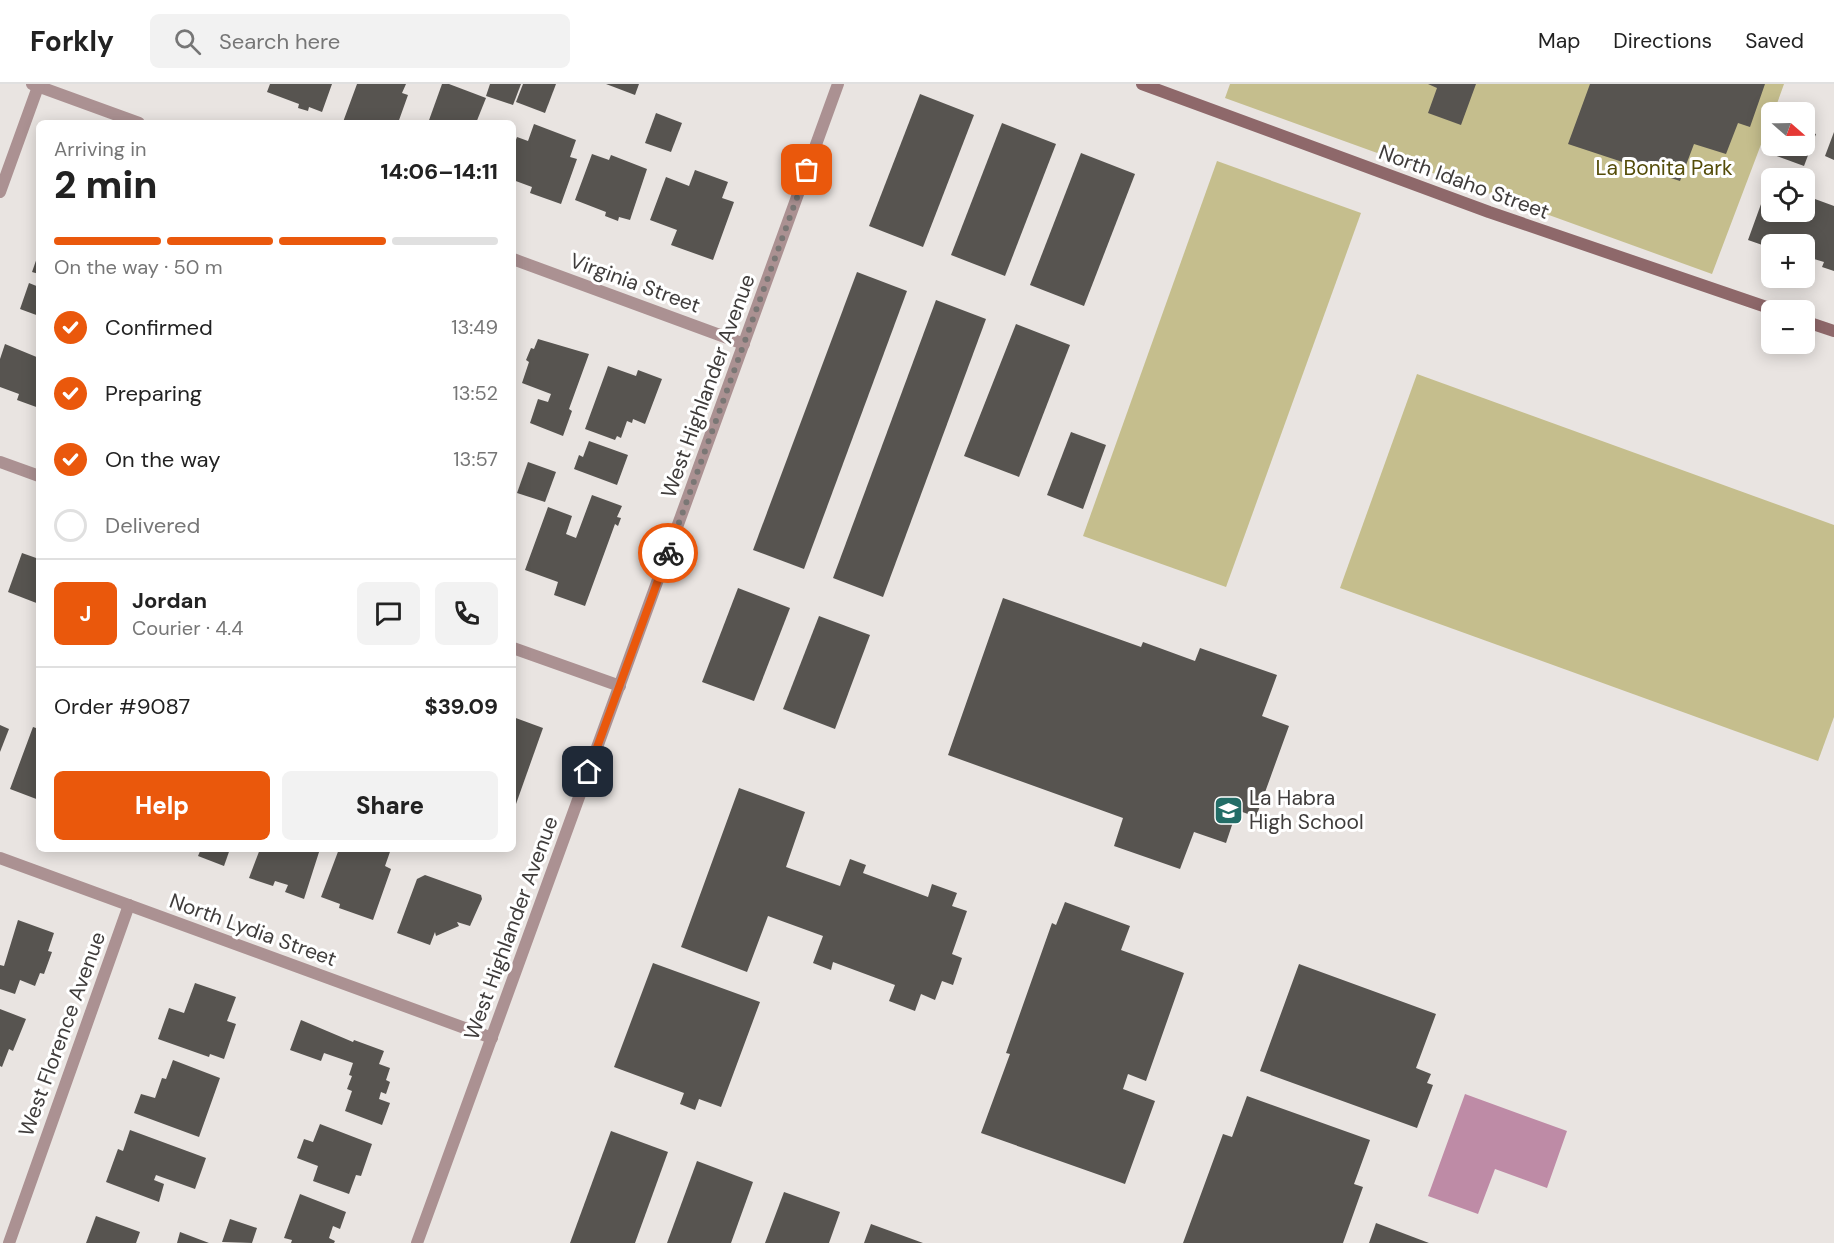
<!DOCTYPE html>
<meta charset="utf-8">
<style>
:root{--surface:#fff;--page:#f2f2f2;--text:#222;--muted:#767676;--line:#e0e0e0;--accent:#ea580c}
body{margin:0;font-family:"DM Sans",sans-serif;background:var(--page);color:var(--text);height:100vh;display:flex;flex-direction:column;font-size:22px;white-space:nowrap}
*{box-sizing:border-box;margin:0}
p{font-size:20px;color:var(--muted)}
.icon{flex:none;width:33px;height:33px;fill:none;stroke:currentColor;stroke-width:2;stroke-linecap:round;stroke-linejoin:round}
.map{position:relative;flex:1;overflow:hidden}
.panel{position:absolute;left:36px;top:36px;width:480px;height:732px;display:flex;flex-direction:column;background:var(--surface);border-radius:9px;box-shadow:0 3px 15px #0003}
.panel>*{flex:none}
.needle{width:39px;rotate:110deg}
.tools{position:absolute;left:1761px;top:18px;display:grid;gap:12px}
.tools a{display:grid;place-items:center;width:54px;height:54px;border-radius:9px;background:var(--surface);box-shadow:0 3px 15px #0003;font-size:30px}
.pin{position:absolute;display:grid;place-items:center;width:51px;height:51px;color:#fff;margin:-26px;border-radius:12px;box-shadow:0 3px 9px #0006}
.courier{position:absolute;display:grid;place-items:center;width:60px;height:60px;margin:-30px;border:4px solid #ea580c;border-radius:50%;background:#fff;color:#222;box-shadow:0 2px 8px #0007}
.head em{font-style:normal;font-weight:800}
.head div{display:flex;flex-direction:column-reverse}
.head{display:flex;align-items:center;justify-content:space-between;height:102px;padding:0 18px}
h1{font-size:39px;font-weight:800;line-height:45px}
.bar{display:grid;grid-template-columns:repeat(4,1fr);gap:9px 6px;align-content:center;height:72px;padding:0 18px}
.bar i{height:8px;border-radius:4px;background:var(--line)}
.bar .on{background:var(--accent)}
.bar p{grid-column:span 4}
.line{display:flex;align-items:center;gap:15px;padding:0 18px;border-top:2px solid var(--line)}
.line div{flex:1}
.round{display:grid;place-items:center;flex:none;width:63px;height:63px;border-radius:9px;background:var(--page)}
ol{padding:0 18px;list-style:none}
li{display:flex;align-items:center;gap:18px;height:66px}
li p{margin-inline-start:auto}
li .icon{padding:6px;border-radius:50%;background:var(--accent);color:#fff;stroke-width:4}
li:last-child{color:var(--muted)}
li i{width:33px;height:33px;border:3px solid var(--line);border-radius:50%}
.cta{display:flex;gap:12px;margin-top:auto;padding:12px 18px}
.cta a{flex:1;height:69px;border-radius:9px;background:var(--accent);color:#fff;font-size:24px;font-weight:800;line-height:69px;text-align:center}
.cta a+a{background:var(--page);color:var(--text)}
header{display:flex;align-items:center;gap:36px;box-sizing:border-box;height:84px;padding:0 30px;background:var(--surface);border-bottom:2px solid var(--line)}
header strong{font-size:28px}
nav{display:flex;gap:33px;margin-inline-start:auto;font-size:21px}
.search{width:420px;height:54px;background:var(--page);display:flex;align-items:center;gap:15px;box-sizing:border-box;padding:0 21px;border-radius:9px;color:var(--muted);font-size:22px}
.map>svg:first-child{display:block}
.green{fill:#c5be8d}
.water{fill:#be8ba6}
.building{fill:#575450}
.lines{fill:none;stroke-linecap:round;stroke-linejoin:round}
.street{stroke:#ab9192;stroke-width:12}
.secondary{stroke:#8e686a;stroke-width:12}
.done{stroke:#7a7775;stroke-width:6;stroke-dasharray:0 10.8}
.route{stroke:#ea580c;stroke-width:8}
.labels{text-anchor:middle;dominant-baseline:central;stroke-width:6;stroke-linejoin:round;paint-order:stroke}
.park-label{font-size:21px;fill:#544c08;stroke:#fff}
.street-label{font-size:21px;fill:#3f3c3b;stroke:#fff}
.poi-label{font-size:21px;fill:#3f3c3b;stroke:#fff;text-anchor:start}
</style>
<header>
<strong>Forkly</strong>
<div class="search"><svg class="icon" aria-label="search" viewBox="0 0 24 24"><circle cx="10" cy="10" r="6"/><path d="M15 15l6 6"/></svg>Search here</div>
<nav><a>Map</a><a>Directions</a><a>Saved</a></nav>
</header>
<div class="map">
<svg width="1834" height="1159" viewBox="0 0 1834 1159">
<rect width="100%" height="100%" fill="#e9e4e1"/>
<g class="green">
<path d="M1230,0H1784L1774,28H1772L1771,34L1712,190L1225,14Z"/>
<path d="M1217,77L1361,129L1226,503L1083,452Z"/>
<path d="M1417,290L1834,441V633L1818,677L1340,504Z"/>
</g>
<path class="water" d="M1465,1010L1567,1047L1547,1104L1495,1085L1478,1130L1428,1112Z"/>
<g class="building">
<path d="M270,0H332L322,28L309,23L308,27L298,24L299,20L267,8Z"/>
<path d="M357,0H406L402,9L408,11L398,39L343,38Z"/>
<path d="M442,0H449L486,14L476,39H428Z"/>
<path d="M490,0H521L513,21L486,12Z"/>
<path d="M523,0H556L545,29L516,18Z"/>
<path d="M606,0H639L635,11Z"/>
<path d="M1428,0H1476L1461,41L1428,29L1437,4Z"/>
<path d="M1590,0H1765L1750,43L1738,39L1726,70L1694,60L1680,97L1568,60Z"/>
<path d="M920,10L974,31L923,163L869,142Z"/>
<path d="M656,29L682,39L671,68L645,59Z"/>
<path d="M1002,39L1056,60L1005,192L951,171Z"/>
<path d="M534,40L576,56L570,73L577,75L561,120L530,109L532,103L513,96V64L517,53L528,57Z"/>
<path d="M1804,46L1816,50L1804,82L1774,71L1777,62H1804Z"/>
<path d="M1834,48V76L1825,72Z"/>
<path d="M1081,69L1135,90L1084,222L1030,201Z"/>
<path d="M592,70L609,76L611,71L647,85L630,136L619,133L618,137L605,132L606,128L575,116Z"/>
<path d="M695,86L728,98L722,114L734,118L713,176L671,161L677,146L650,136L666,93L689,102Z"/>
<path d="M1769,98L1772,99V128H1804V111L1834,122V187L1822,183L1824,178L1814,175L1813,179L1804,176V160H1777L1770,158L1768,163L1748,156Z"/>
<path d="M39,168V190L32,188Z"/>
<path d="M857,188L907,207L804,485L753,466Z"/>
<path d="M29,199L39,203V232L20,225Z"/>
<path d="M936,216L986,235L883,513L833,494Z"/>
<path d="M1016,240L1070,261L1019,393L964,372Z"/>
<path d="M538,255L589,270L569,325L572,327L563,352L530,339L538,315L548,318L551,310L522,299L529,278L526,276L531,264L534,265Z"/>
<path d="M5,260L39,274V324L17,316L19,310L0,303V275Z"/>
<path d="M608,282L636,292L638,286L662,295L645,340L633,335L632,339L627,337L621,354L617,352L615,356L585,345Z"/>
<path d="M1071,348L1106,361L1083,425L1047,411Z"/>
<path d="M589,357L628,371L617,401L574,385L579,371L583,373Z"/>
<path d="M528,378L556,388L545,418L517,409Z"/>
<path d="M592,411L622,422L617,433L621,434L618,442L615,440L585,522L554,511L558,498L525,486L548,423L572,432L566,450L576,454Z"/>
<path d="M22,469L39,475V520L8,508Z"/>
<path d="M738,504L790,524L754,617L702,598Z"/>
<path d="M1003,514L1141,563L1143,558L1195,577L1200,564L1277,591L1262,632L1289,642L1256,733L1237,726L1226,759L1194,748L1180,785L1114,762L1123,734L948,671Z"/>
<path d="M819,532L870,551L835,645L783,625Z"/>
<path d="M513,633L543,644L516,720L513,719Z"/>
<path d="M39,635V716L10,705L33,643L36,644Z"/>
<path d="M0,641L9,645L0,668Z"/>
<path d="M739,704L805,728L786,783L840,802L850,775L866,781L863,789L928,813L932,800L957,809L952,822L967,827L952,870L962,874L953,901L942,897L935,916L921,910L915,927L889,917L895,901L833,878L831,886L813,879L823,852L768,832L747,888L681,863Z"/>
<path d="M201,765H230L224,782L198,772Z"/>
<path d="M260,765H320L304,815L285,808L288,801L275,797L273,802L249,794Z"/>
<path d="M339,765H391L385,782L391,785L373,836L339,824L340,820L321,813Z"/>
<path d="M425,791L481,811L482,815L470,842L457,838L459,842L436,852L435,848L430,861L397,849L417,795Z"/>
<path d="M1065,818L1130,842L1121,866L1184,889L1146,997L1128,990L1123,1005L1155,1017L1125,1100L981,1049L1010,970L1006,969L1052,839L1056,841Z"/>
<path d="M18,836L54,849L48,867L52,868L44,890L40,889L35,902L20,896L15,910L0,905V881L4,882Z"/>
<path d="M653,879L760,918L721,1023L699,1015L695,1026L680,1020L684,1009L614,983Z"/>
<path d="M1299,880L1436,930L1416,984L1431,990L1427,999L1433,1001L1417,1044L1260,987Z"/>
<path d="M195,899L236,913L227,937L236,940L224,975L210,970L209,973L158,955L169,924L184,929Z"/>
<path d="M0,925L26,935L13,967L9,965L2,983L0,982Z"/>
<path d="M301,936L353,958L354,956L384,967L379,980L390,984L386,996L390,998L386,1010L381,1008L379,1015L390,1019L382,1041L345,1027L352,1007L347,1005L352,992L349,991L353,979L324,969L321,977L290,966Z"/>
<path d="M173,976L220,994L199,1053L134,1029L141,1010L155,1014L162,994L166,995Z"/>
<path d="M1247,1012L1370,1056L1354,1100L1363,1103L1343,1159H1183L1223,1050L1232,1053Z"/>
<path d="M320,1040L372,1060L361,1092L356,1091L349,1110L313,1097L318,1082L297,1074L304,1055L313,1058Z"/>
<path d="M130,1046L206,1074L195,1105L156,1091L154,1096L164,1100L159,1118L106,1098L118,1065L123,1067Z"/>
<path d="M611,1047L668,1068L635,1159H570Z"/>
<path d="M697,1077L753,1098L731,1159H667Z"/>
<path d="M784,1108L840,1128L829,1159H765Z"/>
<path d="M300,1110L346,1128L340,1145L333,1142L329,1154L335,1157L334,1159H291L292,1156L284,1154Z"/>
<path d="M96,1132L140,1148L136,1159H86Z"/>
<path d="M230,1135L257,1144L252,1159L222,1158Z"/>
<path d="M1376,1139L1429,1159H1369Z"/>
<path d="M871,1140L923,1159H864Z"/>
<path d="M180,1148L209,1159H177Z"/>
</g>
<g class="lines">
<g class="street">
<path d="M32,0L139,39"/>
<path d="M0,108L39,0"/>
<path d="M513,175L744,260"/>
<path d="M0,378L39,392"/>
<path d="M513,564L620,602"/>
<path d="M0,774L492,954"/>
<path d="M9,1159L129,821"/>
<path d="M417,1159L838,0"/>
</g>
<g class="secondary">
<path d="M1142,0L1489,128L1775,226"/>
<path d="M1804,237L1834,247"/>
</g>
</g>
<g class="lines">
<path class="done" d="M668,469L807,86"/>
<path class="route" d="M588,688L668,469"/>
</g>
<defs>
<symbol id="school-square" viewBox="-11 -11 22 22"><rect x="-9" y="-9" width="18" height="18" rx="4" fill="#236d67" stroke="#fff"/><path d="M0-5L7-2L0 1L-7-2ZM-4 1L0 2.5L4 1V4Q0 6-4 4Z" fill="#fff"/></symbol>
</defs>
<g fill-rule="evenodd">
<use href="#school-square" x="1212" y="710" width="33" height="33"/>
</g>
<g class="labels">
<g class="park-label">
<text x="1664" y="84">La Bonita Park</text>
</g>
<g class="street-label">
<text transform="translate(1464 98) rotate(20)">North Idaho Street</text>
<text transform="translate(635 199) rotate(20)">Virginia Street</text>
<text transform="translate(708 302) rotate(-70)">West Highlander Avenue</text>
<text transform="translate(511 844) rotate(-70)">West Highlander Avenue</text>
<text transform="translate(253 846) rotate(20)">North Lydia Street</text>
<text transform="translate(62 950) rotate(-70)">West Florence Avenue</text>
</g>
<g class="poi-label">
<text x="1249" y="714">La Habra<tspan x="1249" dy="24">High School</tspan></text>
</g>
</g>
</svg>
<div class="tools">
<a><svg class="needle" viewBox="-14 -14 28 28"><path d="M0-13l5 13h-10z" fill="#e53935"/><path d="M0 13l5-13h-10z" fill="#767676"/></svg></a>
<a><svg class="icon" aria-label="locate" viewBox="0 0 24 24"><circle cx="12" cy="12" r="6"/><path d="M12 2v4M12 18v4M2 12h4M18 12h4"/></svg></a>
<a>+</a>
<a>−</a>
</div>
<div class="pin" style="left:807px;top:86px;background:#ea580c"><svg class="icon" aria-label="bag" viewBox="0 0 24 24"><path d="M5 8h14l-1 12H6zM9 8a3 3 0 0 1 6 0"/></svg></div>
<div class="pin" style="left:588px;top:688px;background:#1f2937"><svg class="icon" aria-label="home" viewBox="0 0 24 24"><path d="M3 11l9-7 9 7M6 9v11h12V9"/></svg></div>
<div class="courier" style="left:668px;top:469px"><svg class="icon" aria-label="bike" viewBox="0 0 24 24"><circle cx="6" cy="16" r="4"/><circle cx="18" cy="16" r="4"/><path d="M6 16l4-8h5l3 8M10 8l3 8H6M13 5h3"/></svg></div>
<section class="panel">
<div class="head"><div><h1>2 min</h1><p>Arriving in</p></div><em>14:06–14:11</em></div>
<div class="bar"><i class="on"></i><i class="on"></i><i class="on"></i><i></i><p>On the way · 50 m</p></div>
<ol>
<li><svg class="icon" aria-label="check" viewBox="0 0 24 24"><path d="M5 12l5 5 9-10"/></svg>Confirmed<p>13:49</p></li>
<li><svg class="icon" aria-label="check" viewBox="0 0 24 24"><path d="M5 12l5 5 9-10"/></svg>Preparing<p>13:52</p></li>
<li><svg class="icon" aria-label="check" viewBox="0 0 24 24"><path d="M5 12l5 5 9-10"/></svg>On the way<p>13:57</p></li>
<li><i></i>Delivered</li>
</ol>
<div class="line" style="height:108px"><b class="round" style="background:var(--accent);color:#fff">J</b><div><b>Jordan</b><p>Courier · 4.4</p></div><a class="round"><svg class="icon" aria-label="chat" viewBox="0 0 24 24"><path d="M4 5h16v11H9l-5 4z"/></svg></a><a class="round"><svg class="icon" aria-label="phone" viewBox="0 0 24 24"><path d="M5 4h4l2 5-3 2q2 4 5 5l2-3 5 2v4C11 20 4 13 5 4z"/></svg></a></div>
<div class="line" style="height:78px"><div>Order #9087</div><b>$39.09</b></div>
<div class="cta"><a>Help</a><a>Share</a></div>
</section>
</div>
